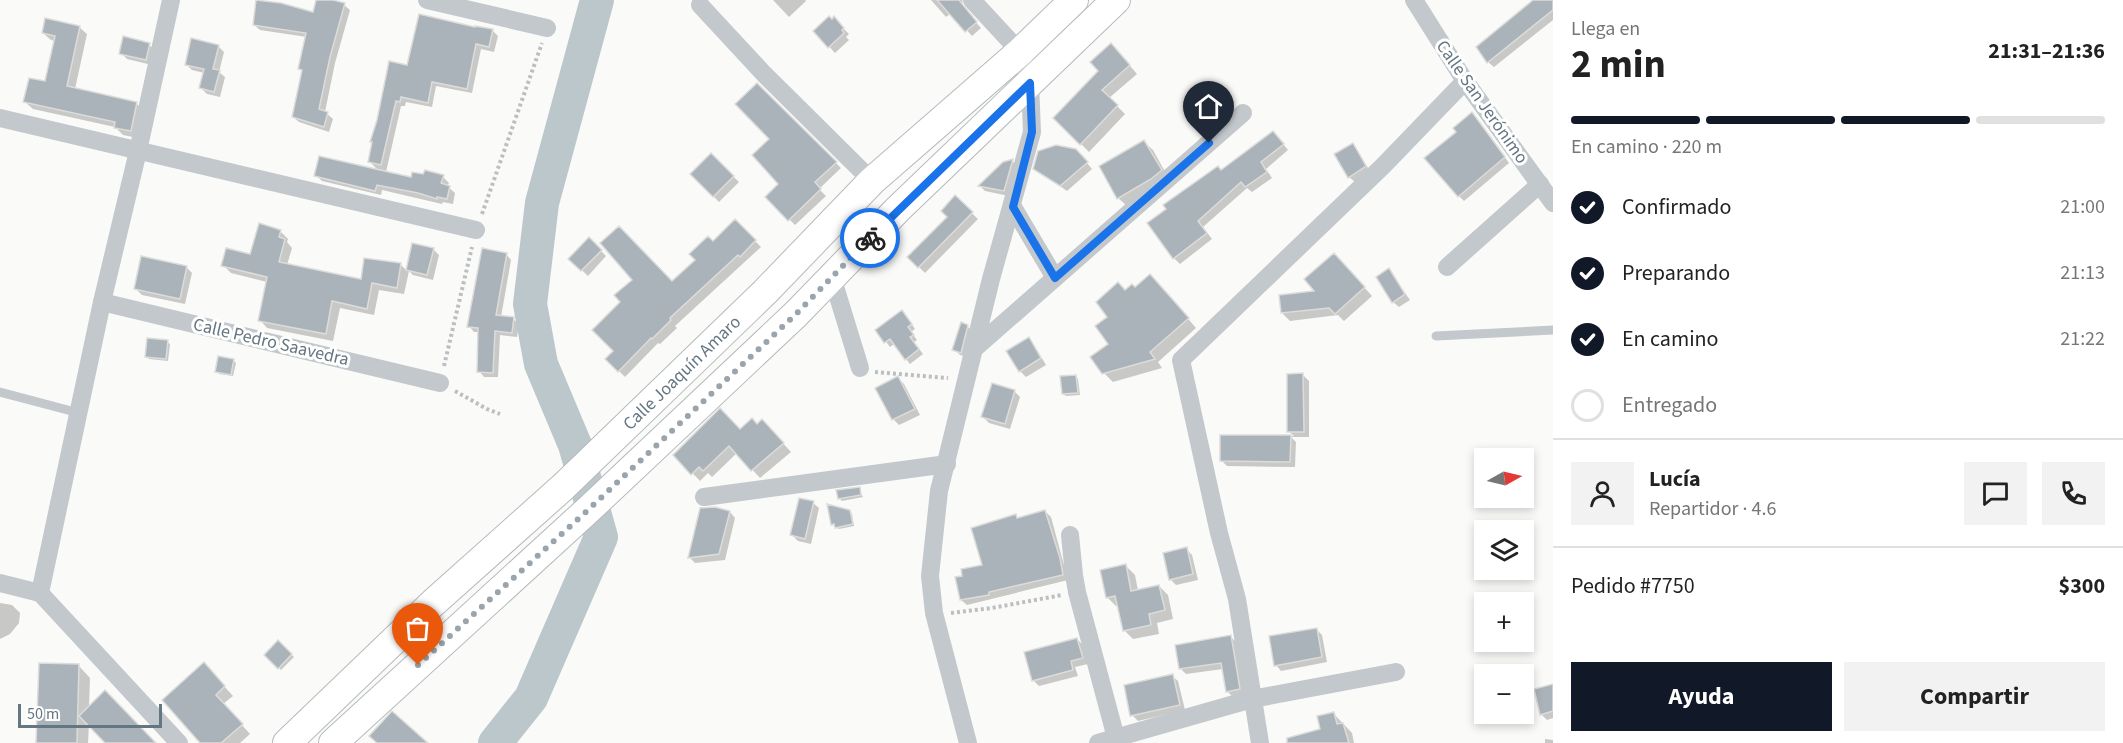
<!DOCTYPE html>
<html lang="es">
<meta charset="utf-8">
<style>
:root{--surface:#fff;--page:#f2f2f2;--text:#222;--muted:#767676;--line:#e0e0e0;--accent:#111827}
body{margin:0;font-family:"Source Sans 3",sans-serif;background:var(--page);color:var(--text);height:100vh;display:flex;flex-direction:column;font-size:22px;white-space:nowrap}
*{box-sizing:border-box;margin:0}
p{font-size:20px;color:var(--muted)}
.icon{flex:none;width:33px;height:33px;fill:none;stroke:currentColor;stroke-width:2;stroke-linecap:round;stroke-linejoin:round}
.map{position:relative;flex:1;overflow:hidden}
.drawer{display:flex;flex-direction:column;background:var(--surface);width:570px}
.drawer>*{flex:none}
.needle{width:39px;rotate:82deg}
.tools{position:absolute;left:1474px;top:448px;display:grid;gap:12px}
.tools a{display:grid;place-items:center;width:60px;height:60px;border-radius:0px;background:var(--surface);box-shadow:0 3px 9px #0003;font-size:30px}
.scale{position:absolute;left:18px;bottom:15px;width:144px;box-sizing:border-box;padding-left:6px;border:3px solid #657683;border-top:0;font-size:16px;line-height:21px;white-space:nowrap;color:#657683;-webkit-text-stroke:4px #fff;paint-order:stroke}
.pin{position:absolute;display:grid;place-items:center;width:51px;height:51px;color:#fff;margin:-62px -26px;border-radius:50% 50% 50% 0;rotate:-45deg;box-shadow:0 0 6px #0007}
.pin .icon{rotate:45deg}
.courier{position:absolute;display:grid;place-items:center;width:60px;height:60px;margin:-30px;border:4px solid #1a73e8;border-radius:50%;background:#fff;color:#222;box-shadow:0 2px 8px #0007}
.head em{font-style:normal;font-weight:700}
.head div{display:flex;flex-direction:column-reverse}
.head{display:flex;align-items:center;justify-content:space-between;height:102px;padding:0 18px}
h1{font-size:39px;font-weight:700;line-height:45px}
.bar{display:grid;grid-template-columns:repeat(4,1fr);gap:9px 6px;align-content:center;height:72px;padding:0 18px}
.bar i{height:8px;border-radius:4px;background:var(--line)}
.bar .selected{background:var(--accent)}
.bar p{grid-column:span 4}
.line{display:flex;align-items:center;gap:15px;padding:0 18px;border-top:2px solid var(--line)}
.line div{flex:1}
.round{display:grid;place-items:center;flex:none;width:63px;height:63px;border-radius:0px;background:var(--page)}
ol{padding:0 18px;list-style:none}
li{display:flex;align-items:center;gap:18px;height:66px}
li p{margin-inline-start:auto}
li .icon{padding:6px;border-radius:50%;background:var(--accent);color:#fff;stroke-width:4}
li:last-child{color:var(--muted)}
li i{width:33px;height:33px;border:3px solid var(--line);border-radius:50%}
.action{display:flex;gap:12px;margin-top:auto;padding:12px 18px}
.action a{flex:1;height:69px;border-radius:0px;background:var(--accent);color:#fff;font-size:24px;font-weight:700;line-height:69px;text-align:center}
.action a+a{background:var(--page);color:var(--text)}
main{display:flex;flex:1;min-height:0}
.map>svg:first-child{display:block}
.shadow{fill:#0003}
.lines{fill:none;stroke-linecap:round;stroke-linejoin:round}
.river{stroke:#bbc7cb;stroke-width:34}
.building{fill:#aab3b9;stroke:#dcdcda;stroke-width:1.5}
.primary-casing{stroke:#b5babe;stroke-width:30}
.path{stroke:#bbbfc2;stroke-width:4;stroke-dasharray:3 3;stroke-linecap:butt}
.service{stroke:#c3c8cc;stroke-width:9}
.minor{stroke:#c3c8cc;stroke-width:18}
.primary{stroke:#fff;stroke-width:28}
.done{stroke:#99a4ac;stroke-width:6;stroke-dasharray:0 10.8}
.route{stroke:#1a73e8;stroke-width:8}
.labels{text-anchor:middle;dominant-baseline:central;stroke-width:6;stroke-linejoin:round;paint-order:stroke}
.street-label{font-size:18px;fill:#657683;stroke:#fff}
</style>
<main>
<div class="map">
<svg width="1553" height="743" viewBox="0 0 1553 743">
<rect width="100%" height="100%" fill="#fafaf8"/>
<g class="shadow">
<path d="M317,0H327L344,5L350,10L335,63L325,112L333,119L329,132L299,122L293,117L303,72L299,68L307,37L260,30L254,25L314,14Z"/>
<path d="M773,0H805L806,1L789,17Z"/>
<path d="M931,0H962L963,2L961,3L969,15L981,28L972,36L951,13L946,17Z"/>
<path d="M1535,0H1553V20L1494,67L1488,62Z"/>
<path d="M834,19L849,34L846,37L849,40L835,53L815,31Z"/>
<path d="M79,27L87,34L75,89L136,103L144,111L138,138L123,135L115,127L33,109L25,102L46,83L55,41L51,40L43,33Z"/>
<path d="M493,31L498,36L494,52L481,49L472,93L436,86L432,107L406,102L405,106H401L386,172L412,178L443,177L449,183L447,186L455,193L453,204L443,202L442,204L382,190L381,195L322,181L316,175L379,171L370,162L408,67Z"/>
<path d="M149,45L155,50L152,65L127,59L121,53Z"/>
<path d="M218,46L224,52L219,72L225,77L220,97L207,94L201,88L204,73L192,70L186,64Z"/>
<path d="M1119,53L1137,74L1109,98L1125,114L1089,152L1055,118Z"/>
<path d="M757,85L841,168L819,189L826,196L795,225L767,197L780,184L771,139Z"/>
<path d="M1477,119L1509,163L1464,201L1459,196Z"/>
<path d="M1279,139L1288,150L1266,169L1272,178L1252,192L1247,188L1203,227L1212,239L1180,264L1174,258L1221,171Z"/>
<path d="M1144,142L1153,150L1169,179L1127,206L1118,198Z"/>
<path d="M1353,145L1358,151L1371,173L1355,182L1349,177Z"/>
<path d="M711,155L739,182L719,202L692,174Z"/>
<path d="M1082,157L1092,169L1067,191L1035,168Z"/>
<path d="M1012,161L1018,166L1009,196L985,191L980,186Z"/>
<path d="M955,197L978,219L925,273L909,257L949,217Z"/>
<path d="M735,221L761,247L675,326L677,328L660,344L658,343L625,377L607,359L672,283Z"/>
<path d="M280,231L288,239L287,242L292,248L287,265L362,280L401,265L407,271L414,244L433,249L439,255L433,280L413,275L409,271L404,294L379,290L374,315L340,308L333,341L267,328L260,320L267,282L231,273L223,265L251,256Z"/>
<path d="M589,239L606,256L588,276L570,259Z"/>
<path d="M506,254L511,260L501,317L513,319L519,324L517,337L500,335L498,377H484L479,371L480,332H474L469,326Z"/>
<path d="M1342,263L1372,296L1344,321L1338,315L1290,321L1282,313L1317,292Z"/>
<path d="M186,267L192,273L185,304L142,295L136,289Z"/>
<path d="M1389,270L1410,300L1399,307L1393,302Z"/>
<path d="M1159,285L1196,328L1158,362L1162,368L1113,382L1104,373L1110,345L1109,317L1135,289Z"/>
<path d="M907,317L915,329L911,332L917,340L914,342L923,354L910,364L894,344L890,347L877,330Z"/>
<path d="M967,326L973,332L967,357L960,355L954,349Z"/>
<path d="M1029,339L1034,345L1046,365L1026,377L1020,371Z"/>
<path d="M167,342L170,344L168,361L149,359L146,356Z"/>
<path d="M233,360L236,363L233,376L219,374L217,371Z"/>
<path d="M1303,375L1309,381V437H1291L1296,442L1295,467L1227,466L1221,460V437L1294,436L1288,431Z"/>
<path d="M1076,376L1078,379L1080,395L1066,396L1063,394Z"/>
<path d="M898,378L904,384L920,415L899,425L893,419L877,389Z"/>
<path d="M1014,391L1020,397L1010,429L989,423L983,417Z"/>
<path d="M757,426L770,429L791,452L760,478L737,453L712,477L708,473L700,481L675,455Z"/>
<path d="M859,489L863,497L842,501L840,499Z"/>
<path d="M813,503L819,508L811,544L798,541L792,535Z"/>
<path d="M850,511L852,514L854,526L839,529L832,524Z"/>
<path d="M1045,511L1051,517L1068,580L967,605L961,600L1016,516L1019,519Z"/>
<path d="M730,512L735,518L725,560L695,563L689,557Z"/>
<path d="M1186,549L1192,555L1198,580L1176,585L1170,579Z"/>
<path d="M1126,566L1135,575L1138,591L1159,586L1168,595L1173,619L1157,623L1159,634L1133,639L1124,630L1119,605L1116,606L1107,597Z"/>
<path d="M0,603L12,605L20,613L19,623L10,634L0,639Z"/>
<path d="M1316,629L1322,635L1327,662L1281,671L1276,665Z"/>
<path d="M1231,637L1237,643L1245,695L1233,697L1227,691L1223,669L1186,674L1180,668Z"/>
<path d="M1077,639L1083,645L1088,664L1075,667L1078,676L1039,686L1033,680Z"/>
<path d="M278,642L294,657L281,670L266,655Z"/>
<path d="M79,666L90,678L89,708L154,743H107L89,724L88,743H38Z"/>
<path d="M212,673L233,696L223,704L250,734L240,743H202Z"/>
<path d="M1172,676L1178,681L1185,710L1138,721L1132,715Z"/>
<path d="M1553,685V718L1547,720L1541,714Z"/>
<path d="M1334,714L1352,733L1354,743H1289L1322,730Z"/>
<path d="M1545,739L1553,740V743H1545Z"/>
</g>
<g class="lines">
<path class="river" d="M495,743L531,698L601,537L575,445L541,364L530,304L542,203L597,0"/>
</g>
<g class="building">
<path d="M256,0L281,3L313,12L316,0H333L345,3L330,57L319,109L328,112L324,127L292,117L302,70L298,69L306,33L253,25Z"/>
<path d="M937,0H959L977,22L965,32Z"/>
<path d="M1533,0H1553V10L1487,63L1476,47Z"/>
<path d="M419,14L475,27V26L493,29L489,47L476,44L467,89L432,82L428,103L401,97L400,102L396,101L381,165L368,162L372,142H370L377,120L389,61L407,65Z"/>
<path d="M829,16L832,19L834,16L844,28L842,30L844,33L828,48L813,31Z"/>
<path d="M45,18L80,26L67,86L137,102L131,131L114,128L115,122L23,102L29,78L45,81L55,36L42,33Z"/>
<path d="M123,36L150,43L146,60L119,54Z"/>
<path d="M191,38L219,45L213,69L220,70L214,92L199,88L204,69L185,65Z"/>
<path d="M1111,43L1130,65L1102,90L1118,105L1080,145L1053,118L1098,71L1090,62Z"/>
<path d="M757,83L837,162L815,182L821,189L788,221L765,197L778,184L752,155L769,139L735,104Z"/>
<path d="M1472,112L1505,157L1458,197L1424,158L1456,132L1453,128Z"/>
<path d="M1273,131L1284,144L1261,162L1267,172L1245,187L1241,182L1198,221L1207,233L1173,259L1147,223L1166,209L1163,205L1218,166L1221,170Z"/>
<path d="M1144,140L1162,170L1151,179L1117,199L1099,166Z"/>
<path d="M1353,143L1366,166L1348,178L1334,154Z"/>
<path d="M1056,145L1076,149L1088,162L1060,186L1033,169L1038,151Z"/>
<path d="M711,153L734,176L713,197L690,174Z"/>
<path d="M319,156L411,177L412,172L423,174L425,170L444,175L441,183L450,186L447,199L437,197V199L418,193L377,185L375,191L314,176Z"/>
<path d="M1013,159L1004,191L978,186L1003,162Z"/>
<path d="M955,195L973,212L918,268L907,257L947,217L941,211Z"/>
<path d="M735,219L756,240L740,257L738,255L670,318L671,320L652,339L651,338L618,372L605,359L613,351L592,330L620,302L614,295L632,280L600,243L619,226L672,281L695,260L689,254L708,236L713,241Z"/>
<path d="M259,223L281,230L279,237L285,239L279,262L361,279L364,258L401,263L397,288L372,283L367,309L332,301L326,334L258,321L267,277L221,266L226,248L250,254Z"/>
<path d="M589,237L602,250L581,271L568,259Z"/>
<path d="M412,243L434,248L427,275L406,270Z"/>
<path d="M482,248L507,253L496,315L514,317L512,333L495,331L493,373L477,372L478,328L467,327Z"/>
<path d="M1334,253L1365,287L1335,314L1329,308L1281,313L1279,295L1314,291L1304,279Z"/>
<path d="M141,256L187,266L180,299L134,289Z"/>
<path d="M1389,268L1405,294L1392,303L1376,277Z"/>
<path d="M1150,274L1189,318L1150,352L1155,359L1102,374L1090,357L1108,344L1095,326L1107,317L1096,302L1118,282L1125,290L1132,284L1135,287Z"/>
<path d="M902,310L912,324L908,327L914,335L910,337L919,349L905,360L890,339L884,343L875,330Z"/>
<path d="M961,322L968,325L961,353L952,350Z"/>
<path d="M1029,337L1041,358L1019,372L1006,351Z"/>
<path d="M147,338L168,340L166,359L145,357Z"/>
<path d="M218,356L234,359L231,375L215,372Z"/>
<path d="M1303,373L1304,432H1287V374Z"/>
<path d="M1076,375L1078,393L1062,394L1060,376Z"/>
<path d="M898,376L915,409L892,420L875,388Z"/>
<path d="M992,383L1015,390L1005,424L981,417Z"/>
<path d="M720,408L740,429L752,418L757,424L762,419L784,443L751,471L729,446L703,471L699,467L691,475L673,455Z"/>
<path d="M1220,435H1291L1290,462L1220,461Z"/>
<path d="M860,487L861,495L838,499L836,490Z"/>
<path d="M799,498L814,501L805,539L790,535Z"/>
<path d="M827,504L850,510L853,524L835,528L834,524L831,525Z"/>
<path d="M715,507L730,511L719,554L688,558L700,508Z"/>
<path d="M1045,510L1060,558L1063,575L989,592V595L960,600L955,577L962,576L961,569L982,565L971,528L1016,514L1017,518Z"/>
<path d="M1187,547L1193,574L1169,580L1163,553Z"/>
<path d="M1126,564L1131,591L1159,585L1165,610L1149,614L1151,625L1123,631L1115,596L1106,598L1100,570Z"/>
<path d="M1317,628L1322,657L1274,666L1269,636Z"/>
<path d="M1231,635L1240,689L1226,692L1221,663L1179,669L1175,645Z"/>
<path d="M1077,638L1083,658L1071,661L1073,670L1032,681L1024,652Z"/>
<path d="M278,640L292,654L278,669L264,655Z"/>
<path d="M204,662L225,686L216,695L243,724L221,743H200L162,700Z"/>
<path d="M39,663L79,664L77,743H36Z"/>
<path d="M1173,674L1180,705L1130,716L1124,685Z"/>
<path d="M1553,684V711L1540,715L1534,689Z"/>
<path d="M105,690L156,743H105L79,716Z"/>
<path d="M392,711L428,743H377L369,736Z"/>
<path d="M1334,712L1337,724L1343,723L1349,743H1287V738L1320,729L1317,716Z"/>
</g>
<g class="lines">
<defs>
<g id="primary">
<path d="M287,743L433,603L563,487L765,292L872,181L1020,52L1074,0"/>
<path d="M333,743L588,510L796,314L898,209L1116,0"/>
</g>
</defs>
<use href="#primary" class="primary-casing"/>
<g class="path">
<path d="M482,214L542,43"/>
<path d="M444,366L472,247"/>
<path d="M875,372L948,378"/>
<path d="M455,391L487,409L500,414"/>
<path d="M951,613L992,608L1062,595"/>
</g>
<g class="service">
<path d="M1436,336L1553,330"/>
<path d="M0,392L79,413"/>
</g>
<g class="minor">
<path d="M427,0L547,28"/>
<path d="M1414,0L1465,81L1553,203"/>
<path d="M700,5L764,74L872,181"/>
<path d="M0,118L476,230"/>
<path d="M1013,207L1055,278"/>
<path d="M1447,267L1540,184"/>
<path d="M832,277L860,368"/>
<path d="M102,302L440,383"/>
<path d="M974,349L1243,113"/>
<path d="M704,497L947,464"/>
<path d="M1070,535L1074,575L1077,592L1116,738"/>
<path d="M0,583L40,593L179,743"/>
<path d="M40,593L102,302L138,151L171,0"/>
<path d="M968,743L934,613L930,576L939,491L991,279L1032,132L1030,83L1020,52L972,0"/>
<path d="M1098,743L1252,699L1396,672"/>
<path d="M1260,743L1237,599L1219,533L1181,360L1383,166L1465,81"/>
</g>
<use href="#primary" class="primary"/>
</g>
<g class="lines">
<path class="done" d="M418,665L588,510L796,314L870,238"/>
<path class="route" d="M870,238L1030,83L1032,132L1013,207L1055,278L1209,143"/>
</g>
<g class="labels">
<g class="street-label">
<text transform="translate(1482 102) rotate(55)">Calle San Jerónimo</text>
<text transform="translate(271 342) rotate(13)">Calle Pedro Saavedra</text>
<text transform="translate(682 373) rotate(-44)">Calle Joaquín Amaro</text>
</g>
</g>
</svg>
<div class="tools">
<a><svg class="needle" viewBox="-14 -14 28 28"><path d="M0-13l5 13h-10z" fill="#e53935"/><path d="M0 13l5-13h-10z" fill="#767676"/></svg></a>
<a><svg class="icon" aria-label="layers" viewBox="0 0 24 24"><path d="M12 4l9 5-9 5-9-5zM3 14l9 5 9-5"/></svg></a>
<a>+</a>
<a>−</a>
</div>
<div class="scale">50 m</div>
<div class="pin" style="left:418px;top:665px;background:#ea580c"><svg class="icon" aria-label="bag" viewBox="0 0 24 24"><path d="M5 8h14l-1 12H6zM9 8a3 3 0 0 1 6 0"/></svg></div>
<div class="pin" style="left:1209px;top:143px;background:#1f2937"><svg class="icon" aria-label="home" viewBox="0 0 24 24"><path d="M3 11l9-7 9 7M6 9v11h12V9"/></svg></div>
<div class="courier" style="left:870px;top:238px"><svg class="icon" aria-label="bike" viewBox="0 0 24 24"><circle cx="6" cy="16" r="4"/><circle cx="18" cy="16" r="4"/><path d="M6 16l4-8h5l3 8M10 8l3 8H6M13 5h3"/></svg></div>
</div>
<section class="drawer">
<div class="head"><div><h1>2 min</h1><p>Llega en</p></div><em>21:31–21:36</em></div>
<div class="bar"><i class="selected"></i><i class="selected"></i><i class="selected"></i><i></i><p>En camino · 220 m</p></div>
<ol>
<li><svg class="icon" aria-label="check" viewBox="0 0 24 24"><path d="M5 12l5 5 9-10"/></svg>Confirmado<p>21:00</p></li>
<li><svg class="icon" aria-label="check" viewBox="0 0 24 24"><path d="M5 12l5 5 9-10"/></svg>Preparando<p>21:13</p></li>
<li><svg class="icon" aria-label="check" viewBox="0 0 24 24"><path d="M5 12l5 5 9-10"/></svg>En camino<p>21:22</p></li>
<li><i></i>Entregado</li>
</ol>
<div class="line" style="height:108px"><a class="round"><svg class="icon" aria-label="person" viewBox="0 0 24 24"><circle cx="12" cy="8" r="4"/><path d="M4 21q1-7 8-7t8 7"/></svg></a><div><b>Lucía</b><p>Repartidor · 4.6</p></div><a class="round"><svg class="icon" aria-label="chat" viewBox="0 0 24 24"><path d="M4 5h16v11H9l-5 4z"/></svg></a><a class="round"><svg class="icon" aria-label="phone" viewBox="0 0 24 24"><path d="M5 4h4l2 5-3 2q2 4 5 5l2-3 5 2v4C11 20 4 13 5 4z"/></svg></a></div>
<div class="line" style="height:78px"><div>Pedido #7750</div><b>$300</b></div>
<div class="action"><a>Ayuda</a><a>Compartir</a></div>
</section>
</main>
